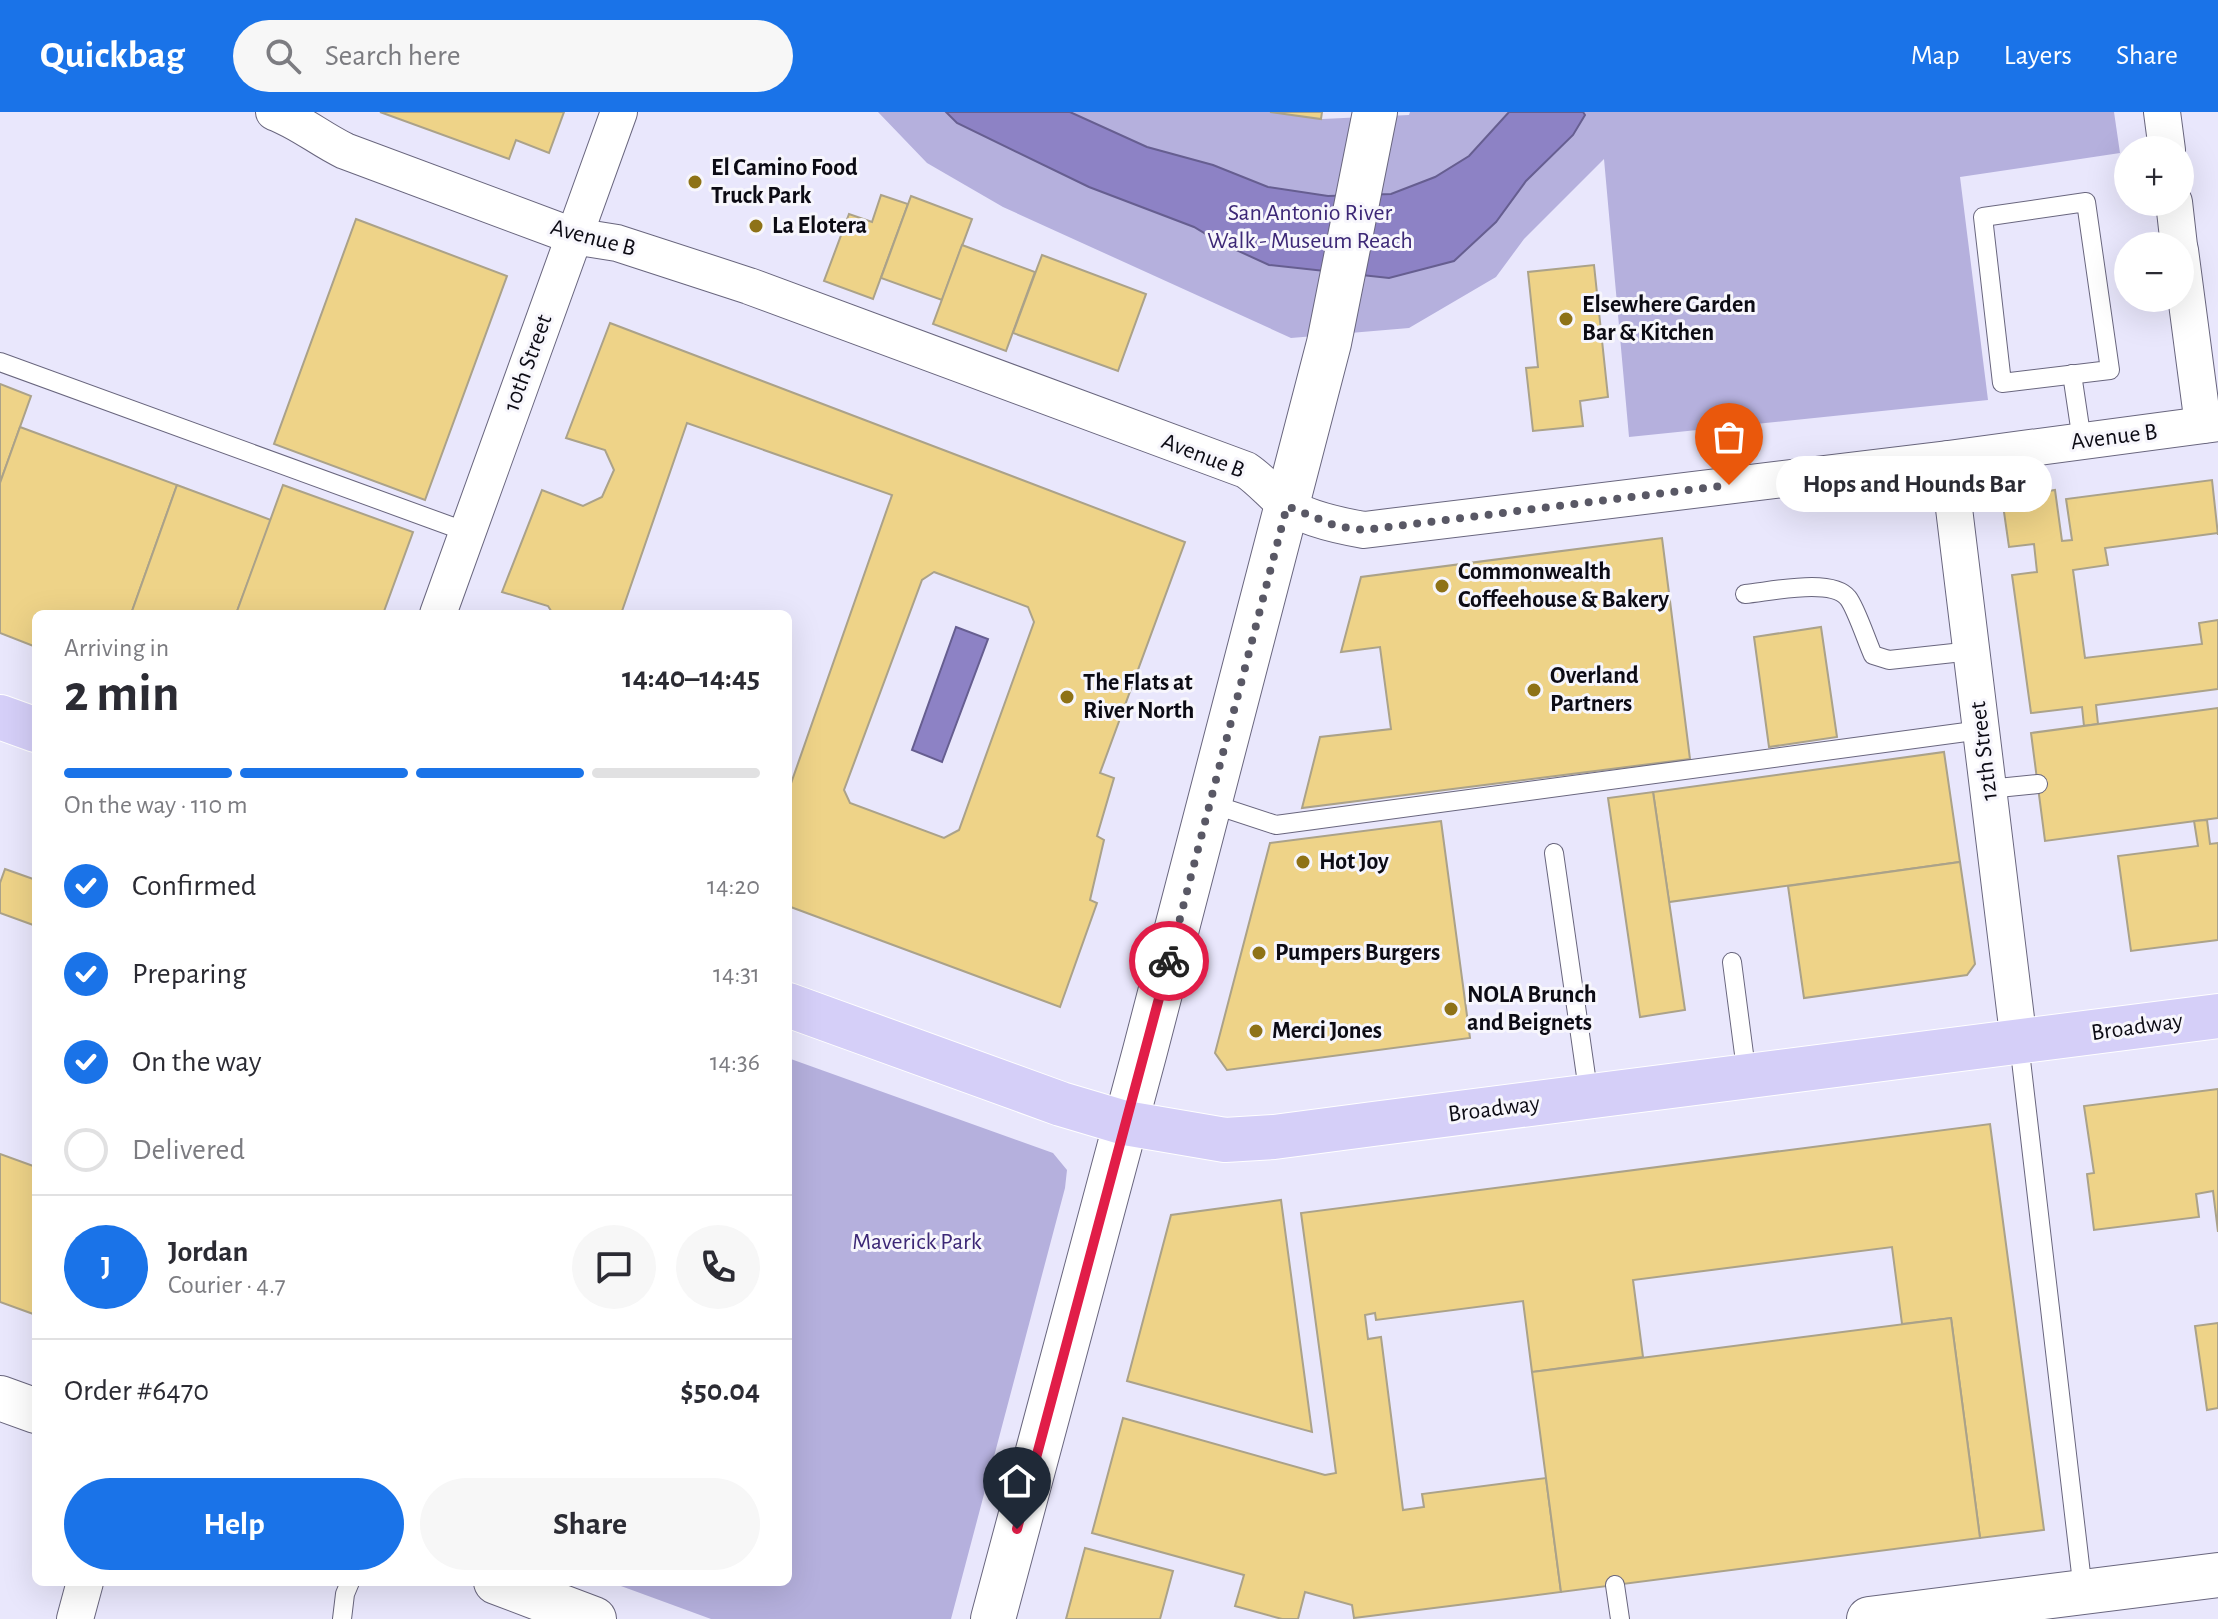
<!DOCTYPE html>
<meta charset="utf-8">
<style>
:root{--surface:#fff;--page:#f7f7f7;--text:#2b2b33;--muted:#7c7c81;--line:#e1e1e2;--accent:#1a73e8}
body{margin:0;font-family:"Alegreya Sans",sans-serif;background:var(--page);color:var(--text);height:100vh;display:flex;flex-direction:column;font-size:30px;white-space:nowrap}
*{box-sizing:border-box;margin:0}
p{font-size:26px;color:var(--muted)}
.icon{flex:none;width:44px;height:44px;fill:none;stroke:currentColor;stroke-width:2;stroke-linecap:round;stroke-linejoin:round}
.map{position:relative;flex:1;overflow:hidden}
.sheet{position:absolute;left:32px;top:498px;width:760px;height:976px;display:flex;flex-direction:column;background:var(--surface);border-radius:12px;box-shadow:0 8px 32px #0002}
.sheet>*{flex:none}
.tools{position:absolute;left:2114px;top:24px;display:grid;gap:16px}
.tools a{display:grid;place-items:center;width:80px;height:80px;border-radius:50%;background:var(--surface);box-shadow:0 8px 32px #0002;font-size:40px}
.pin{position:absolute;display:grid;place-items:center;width:68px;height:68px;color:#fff;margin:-82px -34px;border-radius:50% 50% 50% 0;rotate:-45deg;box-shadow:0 0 8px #0007}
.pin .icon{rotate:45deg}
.courier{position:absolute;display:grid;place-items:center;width:80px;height:80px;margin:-40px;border:6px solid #e11d48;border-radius:50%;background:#fff;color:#222;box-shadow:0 2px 10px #0007}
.bubble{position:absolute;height:56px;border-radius:28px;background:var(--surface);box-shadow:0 8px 32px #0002;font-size:26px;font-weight:700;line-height:56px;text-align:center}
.headline em{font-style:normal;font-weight:700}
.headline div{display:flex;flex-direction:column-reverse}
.headline{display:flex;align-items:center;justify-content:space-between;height:136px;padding:0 32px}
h1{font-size:52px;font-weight:700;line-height:60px}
.bar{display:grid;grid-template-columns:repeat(4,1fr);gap:12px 8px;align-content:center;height:96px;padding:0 32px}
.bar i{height:10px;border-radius:6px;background:var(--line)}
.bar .current{background:var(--accent)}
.bar p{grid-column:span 4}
.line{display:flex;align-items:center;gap:20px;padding:0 32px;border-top:2px solid var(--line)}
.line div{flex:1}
.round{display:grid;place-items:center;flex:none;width:84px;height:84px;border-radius:42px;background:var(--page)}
ol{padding:0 32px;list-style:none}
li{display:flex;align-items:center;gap:24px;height:88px}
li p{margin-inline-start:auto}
li .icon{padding:8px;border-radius:50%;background:var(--accent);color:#fff;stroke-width:4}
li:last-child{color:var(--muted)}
li i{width:44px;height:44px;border:4px solid var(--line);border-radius:50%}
.button{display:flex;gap:16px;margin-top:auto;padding:16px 32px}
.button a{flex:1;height:92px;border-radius:48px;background:var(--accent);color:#fff;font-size:32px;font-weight:700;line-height:92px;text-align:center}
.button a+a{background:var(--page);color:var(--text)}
header{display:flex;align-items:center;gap:48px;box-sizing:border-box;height:112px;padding:0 40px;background:var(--accent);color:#fff}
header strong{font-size:38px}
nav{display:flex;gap:44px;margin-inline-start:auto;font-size:28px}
.search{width:560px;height:72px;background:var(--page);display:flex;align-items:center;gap:20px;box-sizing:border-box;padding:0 28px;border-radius:44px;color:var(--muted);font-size:30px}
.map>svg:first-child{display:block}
.green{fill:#b5b0dd}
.water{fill:#8d82c5;stroke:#665e90;stroke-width:2}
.building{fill:#eed388;stroke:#aba289;stroke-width:2;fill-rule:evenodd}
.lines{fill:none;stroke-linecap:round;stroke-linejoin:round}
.lane-casing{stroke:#69667e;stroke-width:20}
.street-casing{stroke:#69667e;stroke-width:38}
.secondary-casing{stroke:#69667e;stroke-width:46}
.primary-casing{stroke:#fff;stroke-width:46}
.lane{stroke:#fff;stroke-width:18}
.street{stroke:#fff;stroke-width:36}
.secondary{stroke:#fff;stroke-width:44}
.primary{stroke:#d5cff8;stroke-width:44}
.done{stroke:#595865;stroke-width:8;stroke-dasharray:0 14.4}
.route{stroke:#e11d48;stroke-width:10}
.poi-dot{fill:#8e7217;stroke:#f7f6fc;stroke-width:3}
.labels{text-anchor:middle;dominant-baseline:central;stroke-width:6;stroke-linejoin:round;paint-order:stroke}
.poi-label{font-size:24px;font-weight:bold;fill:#0c0b14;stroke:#f7f6fc;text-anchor:start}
.park-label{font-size:24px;fill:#3c2776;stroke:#f7f6fc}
.street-label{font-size:24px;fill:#0c0b14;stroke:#f7f6fc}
</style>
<header>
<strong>Quickbag</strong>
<div class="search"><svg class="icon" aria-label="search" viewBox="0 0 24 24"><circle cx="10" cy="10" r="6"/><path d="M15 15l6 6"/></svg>Search here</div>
<nav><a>Map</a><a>Layers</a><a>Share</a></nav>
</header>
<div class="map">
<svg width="2218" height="1507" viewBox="0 0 2218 1507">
<rect width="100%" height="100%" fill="#e9e7fc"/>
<g class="green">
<path d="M878,0H1270L1322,7L1409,3L1410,0H2114L2120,41L1960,65L1988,288L1629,325L1604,47L1524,127L1496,165L1409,216L1291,226L1003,95L927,51Z"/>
<path d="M788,946L1053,1041L1067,1058L1065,1076L951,1507H711L610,1470H788Z"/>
</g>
<g class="water">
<path d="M946,0H1070L1147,35L1213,53L1268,75L1328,84L1391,82L1435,65L1469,44L1509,0H1583L1585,3L1573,23L1526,69L1496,110L1454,149L1389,166L1269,153L1221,131L1194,115L1089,75L957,11Z"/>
<path d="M956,515L988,527L942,650L912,638Z"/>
</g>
<g class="building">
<path d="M380,0H564L549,41L516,28L509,47Z"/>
<path d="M1270,0H1322L1321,7Z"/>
<path d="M881,83L908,92L873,187L824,169L849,102L872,110Z"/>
<path d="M911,84L972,107L942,188L881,166Z"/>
<path d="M356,107L507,164L425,388L274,332Z"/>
<path d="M962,133L1035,160L1006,239L933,212Z"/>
<path d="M1042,143L1146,182L1118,259L1013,221Z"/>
<path d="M1594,153L1608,285L1580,289L1583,314L1533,319L1526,256L1538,255L1528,160Z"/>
<path d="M610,211L1185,430L1100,661L1114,666L1097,724L1104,728L1090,788L1097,791L1060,895L788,794V680L892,383L687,311L621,502H553L548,494L502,480L542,378L583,394L602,385L614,358L605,338L566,326ZM934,460L1028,495L1034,510L959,718L944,726L850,691L844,678L922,468Z"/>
<path d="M0,272L31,284L0,371Z"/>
<path d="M20,315L177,373L131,502H36V535L0,521V371Z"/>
<path d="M2212,368L2218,423V421L2105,436L2108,453L2073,458L2085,546L2202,532L2199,511L2218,508V577L2096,593L2098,612L2084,614L2082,595L2031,601L2012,463L2037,460L2034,432L2009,435L2002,386L2055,378L2062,429L2072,428L2066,387Z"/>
<path d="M177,373L271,408L236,502H131Z"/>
<path d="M283,373L413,420L383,502H236Z"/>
<path d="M1662,426L1690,647L1302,696L1320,625L1391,617L1380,535L1341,540L1361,465Z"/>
<path d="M1821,515L1837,625L1769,635L1754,525Z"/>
<path d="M2218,596V706L2045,729L2031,621Z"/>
<path d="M1944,640L1960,750L1669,790L1653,680Z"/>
<path d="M1653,680L1685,898L1640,905L1608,686Z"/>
<path d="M2207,708L2210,732L2218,731V828L2131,839L2118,744L2198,734L2194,709Z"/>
<path d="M1441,709L1470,926L1227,958L1215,941L1270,731Z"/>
<path d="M1960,750L1975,852L1967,863L1804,886L1788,774Z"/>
<path d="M5,757L36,768V814L0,801V771Z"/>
<path d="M2218,977V1120L2213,1079L2196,1082L2199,1105L2094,1118L2087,1062L2094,1061L2084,994Z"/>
<path d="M1990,1012L2044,1418L1980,1426L1951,1206L1902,1212L1892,1135L1633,1168L1643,1245L1532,1260L1523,1189L1376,1208L1375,1201L1365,1203L1368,1227L1381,1225L1403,1398L1424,1395L1422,1382L1546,1366L1561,1480L1354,1506L1352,1493L1305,1480L1298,1507H1282L1235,1494L1244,1463L1092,1421L1123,1306L1325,1363L1336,1361L1301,1101Z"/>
<path d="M0,1042L36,1055V1203L0,1190Z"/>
<path d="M1281,1088L1312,1320L1127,1269L1171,1103Z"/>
<path d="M1951,1206L1980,1426L1561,1480L1532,1260Z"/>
<path d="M2218,1211V1296L2207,1298L2195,1214Z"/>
<path d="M1085,1436L1173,1459L1160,1507H1066Z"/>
</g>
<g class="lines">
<defs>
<g id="lane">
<path d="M2086,90L2110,258L2002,271L1983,105Z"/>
<path d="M0,250L467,420"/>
<path d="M2072,262L2082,329"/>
<path d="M1745,482C1769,480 1832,465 1848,486C1856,496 1867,530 1873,543L1889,548L1972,539"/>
<path d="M1988,677L2038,672"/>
<path d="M1209,691L1276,713L1981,618"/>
<path d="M1554,741L1589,985"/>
<path d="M1732,850L1747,965"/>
<path d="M2019,931L2083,1479"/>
<path d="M1615,1473L1620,1507"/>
<path d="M342,1507L345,1482L350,1470"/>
</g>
<g id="street">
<path d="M274,0C299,9 320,27 345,39L573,124L617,131L749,174L1246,358C1261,368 1271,381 1285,392C1304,406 1341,414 1364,418L1948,347L2218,311"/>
<path d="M2162,0L2167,38"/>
<path d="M2174,90L2179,134"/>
<path d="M2180,138L2203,313"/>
<path d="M1948,347L2019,931"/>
<path d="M438,502L619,0"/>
<path d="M75,1507L85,1470"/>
</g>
<g id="secondary">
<path d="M0,1286L36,1299"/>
<path d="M496,1470L594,1507"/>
<path d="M993,1507L1145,939L1329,231L1375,0"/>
<path d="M1869,1507L2218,1463"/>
</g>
<g id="primary">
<path d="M0,605L36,618"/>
<path d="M788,893L1061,992L1125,1011L1225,1028L1274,1025L1373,1012L2218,904"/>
</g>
</defs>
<use href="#lane" class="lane-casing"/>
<use href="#street" class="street-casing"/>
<use href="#secondary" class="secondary-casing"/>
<use href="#primary" class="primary-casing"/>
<use href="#lane" class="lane"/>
<use href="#street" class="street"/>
<use href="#secondary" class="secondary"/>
<use href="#primary" class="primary"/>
</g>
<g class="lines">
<path class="done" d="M1169,849L1287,394L1336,414L1364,418L1729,373"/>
<path class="route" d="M1017,1417L1169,849"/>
</g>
<g class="poi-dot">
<circle cx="695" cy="70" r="8"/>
<circle cx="756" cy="114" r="8"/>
<circle cx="1566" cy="207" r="8"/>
<circle cx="1442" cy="474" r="8"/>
<circle cx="1534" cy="578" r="8"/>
<circle cx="1067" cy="585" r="8"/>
<circle cx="1303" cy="750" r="8"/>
<circle cx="1259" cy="841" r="8"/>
<circle cx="1451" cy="897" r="8"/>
<circle cx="1256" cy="919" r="8"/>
</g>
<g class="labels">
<g class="poi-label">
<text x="711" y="56">El Camino Food<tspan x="711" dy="28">Truck Park</tspan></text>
<text x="772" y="114">La Elotera</text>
<text x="1582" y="193">Elsewhere Garden<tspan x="1582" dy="28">Bar &amp; Kitchen</tspan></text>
<text x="1458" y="460">Commonwealth<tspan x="1458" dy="28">Coffeehouse &amp; Bakery</tspan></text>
<text x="1550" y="564">Overland<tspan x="1550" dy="28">Partners</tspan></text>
<text x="1083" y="571">The Flats at<tspan x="1083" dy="28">River North</tspan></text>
<text x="1319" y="750">Hot Joy</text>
<text x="1275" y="841">Pumpers Burgers</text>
<text x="1467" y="883">NOLA Brunch<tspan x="1467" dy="28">and Beignets</tspan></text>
<text x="1272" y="919">Merci Jones</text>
</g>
<g class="park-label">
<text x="1310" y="101">San Antonio River<tspan x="1310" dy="28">Walk - Museum Reach</tspan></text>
<text x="917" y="1130">Maverick Park</text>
</g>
<g class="street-label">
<text transform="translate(593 126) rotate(15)">Avenue B</text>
<text transform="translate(528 251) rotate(-70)">10th Street</text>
<text transform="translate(2114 325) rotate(-7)">Avenue B</text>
<text transform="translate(1203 344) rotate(21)">Avenue B</text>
<text transform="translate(1984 639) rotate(-97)">12th Street</text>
<text transform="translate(2137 915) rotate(-8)">Broadway</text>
<text transform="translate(1494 997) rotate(-7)">Broadway</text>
</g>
</g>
</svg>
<div class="tools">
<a>+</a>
<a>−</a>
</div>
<div class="pin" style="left:1729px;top:373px;background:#ea580c"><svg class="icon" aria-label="bag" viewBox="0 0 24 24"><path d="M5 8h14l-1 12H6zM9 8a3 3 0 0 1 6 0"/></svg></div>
<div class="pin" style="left:1017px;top:1417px;background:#1f2937"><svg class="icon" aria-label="home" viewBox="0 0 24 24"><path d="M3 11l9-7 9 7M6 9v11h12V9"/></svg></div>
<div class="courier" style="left:1169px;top:849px"><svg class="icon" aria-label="bike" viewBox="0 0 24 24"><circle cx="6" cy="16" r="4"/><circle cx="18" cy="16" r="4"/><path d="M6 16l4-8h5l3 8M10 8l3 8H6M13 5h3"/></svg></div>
<div class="bubble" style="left:1776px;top:344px;width:276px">Hops and Hounds Bar</div>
<section class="sheet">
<div class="headline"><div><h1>2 min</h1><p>Arriving in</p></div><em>14:40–14:45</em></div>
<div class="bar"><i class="current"></i><i class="current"></i><i class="current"></i><i></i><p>On the way · 110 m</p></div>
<ol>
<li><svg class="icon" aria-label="check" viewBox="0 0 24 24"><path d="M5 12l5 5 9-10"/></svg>Confirmed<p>14:20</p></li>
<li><svg class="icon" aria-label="check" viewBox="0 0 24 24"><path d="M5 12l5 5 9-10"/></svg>Preparing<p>14:31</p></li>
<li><svg class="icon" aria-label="check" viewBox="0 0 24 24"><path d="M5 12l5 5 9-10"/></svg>On the way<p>14:36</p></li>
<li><i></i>Delivered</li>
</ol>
<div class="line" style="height:144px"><b class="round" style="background:var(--accent);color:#fff">J</b><div><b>Jordan</b><p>Courier · 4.7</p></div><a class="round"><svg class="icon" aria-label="chat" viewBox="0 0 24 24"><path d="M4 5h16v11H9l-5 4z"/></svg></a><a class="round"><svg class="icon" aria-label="phone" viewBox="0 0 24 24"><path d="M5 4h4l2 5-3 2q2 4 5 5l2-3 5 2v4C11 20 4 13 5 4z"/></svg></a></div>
<div class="line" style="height:104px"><div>Order #6470</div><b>$50.04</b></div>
<div class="button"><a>Help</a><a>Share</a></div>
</section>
</div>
